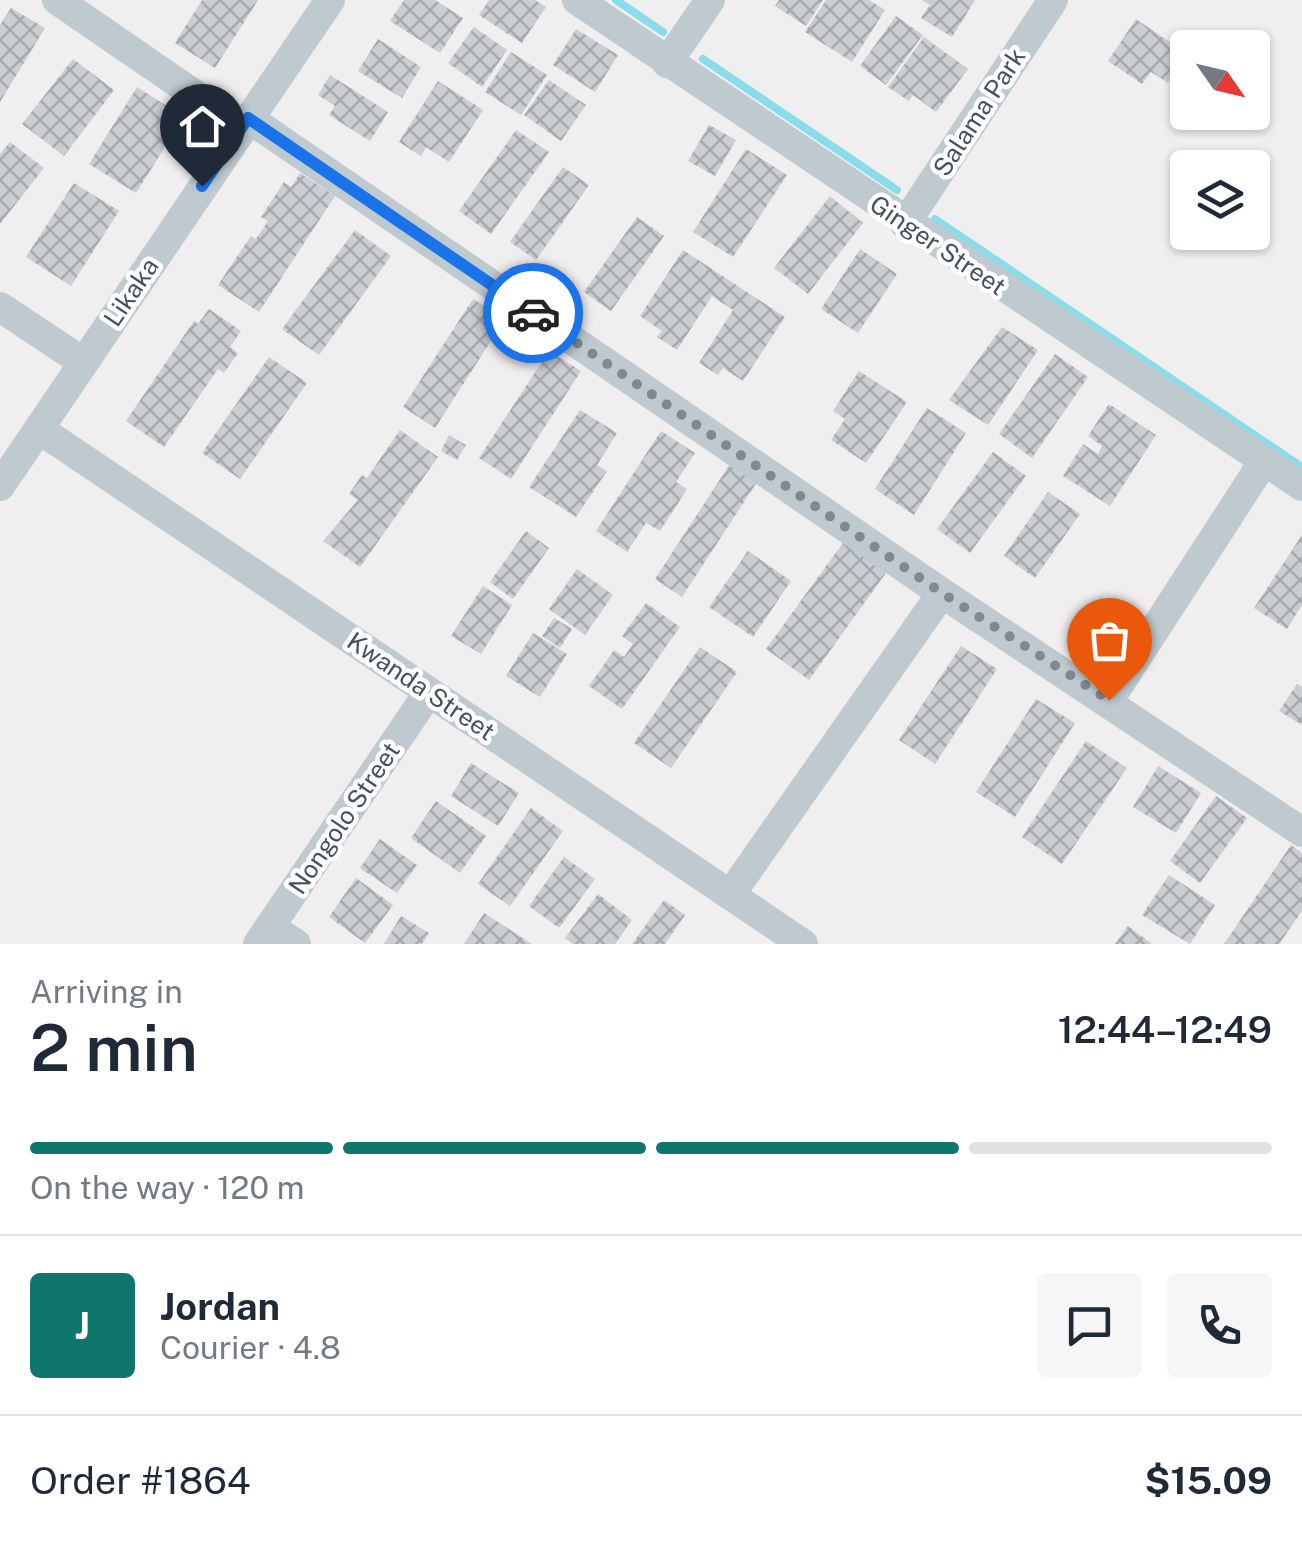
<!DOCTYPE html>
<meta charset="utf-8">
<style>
:root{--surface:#fff;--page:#f6f6f7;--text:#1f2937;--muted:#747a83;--line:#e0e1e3;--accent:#0f766e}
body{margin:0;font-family:"Public Sans",sans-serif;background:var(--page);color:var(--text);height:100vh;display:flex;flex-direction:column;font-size:38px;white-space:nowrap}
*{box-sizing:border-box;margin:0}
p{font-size:32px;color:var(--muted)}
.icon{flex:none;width:55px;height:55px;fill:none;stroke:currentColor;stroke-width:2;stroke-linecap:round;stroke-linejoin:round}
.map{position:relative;height:944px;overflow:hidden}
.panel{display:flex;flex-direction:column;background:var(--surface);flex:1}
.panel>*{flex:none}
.needle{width:65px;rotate:124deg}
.tools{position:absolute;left:1170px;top:30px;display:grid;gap:20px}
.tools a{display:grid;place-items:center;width:100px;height:100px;border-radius:10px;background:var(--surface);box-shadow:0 2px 8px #0004;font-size:50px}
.pin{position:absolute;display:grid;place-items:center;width:85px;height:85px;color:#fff;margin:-102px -42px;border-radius:50% 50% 50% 0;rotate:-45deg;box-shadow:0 0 10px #0007}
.pin .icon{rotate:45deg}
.courier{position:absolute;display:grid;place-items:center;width:100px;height:100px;margin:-50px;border:8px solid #1a73e8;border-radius:50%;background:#fff;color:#222;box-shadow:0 2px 12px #0007}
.summary em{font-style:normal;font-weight:600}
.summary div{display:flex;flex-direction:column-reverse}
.summary{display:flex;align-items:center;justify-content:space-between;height:170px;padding:0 30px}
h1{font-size:65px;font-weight:600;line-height:75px}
.bar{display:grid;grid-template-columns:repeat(4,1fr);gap:15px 10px;align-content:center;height:120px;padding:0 30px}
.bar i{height:12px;border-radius:8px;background:var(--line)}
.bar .on{background:var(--accent)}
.bar p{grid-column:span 4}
.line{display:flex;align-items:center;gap:25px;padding:0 30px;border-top:2px solid var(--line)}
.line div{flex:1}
.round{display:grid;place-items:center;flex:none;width:105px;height:105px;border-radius:10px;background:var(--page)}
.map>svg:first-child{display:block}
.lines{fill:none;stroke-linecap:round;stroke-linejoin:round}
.stream{stroke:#89ddeb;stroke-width:8}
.building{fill:url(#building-cross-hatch)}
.minor{stroke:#bec9d0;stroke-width:30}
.done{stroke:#82898e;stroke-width:10;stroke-dasharray:0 18}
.route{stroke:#1a73e8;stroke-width:12}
.labels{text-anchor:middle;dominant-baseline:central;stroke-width:9;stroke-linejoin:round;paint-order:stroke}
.street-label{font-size:25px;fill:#46525b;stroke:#fff}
</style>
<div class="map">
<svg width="1302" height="944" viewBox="0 0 1302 944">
<defs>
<pattern id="building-cross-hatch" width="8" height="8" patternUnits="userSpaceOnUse" patternTransform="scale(2.5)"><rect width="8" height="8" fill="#cacdd2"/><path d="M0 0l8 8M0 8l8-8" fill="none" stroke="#a6a9ad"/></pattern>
</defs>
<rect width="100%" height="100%" fill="#f0eeee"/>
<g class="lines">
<g class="stream">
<path d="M616,0L663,32"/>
<path d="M703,59L897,190"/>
<path d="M935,219L1302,467"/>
</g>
</g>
<g class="building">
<path d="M202,0H258L215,68L175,43Z"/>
<path d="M404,0H435L463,18L440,53L390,21Z"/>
<path d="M489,0H535L546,7L522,43L479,15Z"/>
<path d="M779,0H823L806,26L775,6Z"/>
<path d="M826,0H869L885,10L852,62L805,32Z"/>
<path d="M922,0H975L952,37L921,18L930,5Z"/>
<path d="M11,8L45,28L0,102V25Z"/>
<path d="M896,16L923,35L886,85L860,66Z"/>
<path d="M1136,19L1187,54L1168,83L1151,72L1142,84L1108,61Z"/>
<path d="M474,27L507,50L482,87L448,63Z"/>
<path d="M576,29L618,55L595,92L553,65Z"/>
<path d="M924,37L968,69L936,112L913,95L909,101L888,87Z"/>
<path d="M378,39L421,67L402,98L358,71Z"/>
<path d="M511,52L547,75L521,115L485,92Z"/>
<path d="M73,59L114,90L64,156L22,124Z"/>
<path d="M330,75L388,112L370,141L329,115L335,106L318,95Z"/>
<path d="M549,80L586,105L561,141L524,115Z"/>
<path d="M438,81L483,110L449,162L426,147L421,156L399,142Z"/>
<path d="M137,87L184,117L136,193L89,164Z"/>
<path d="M709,125L736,140L715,176L688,161Z"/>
<path d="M516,130L549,152L491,234L459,211Z"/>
<path d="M10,142L44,168L0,224V154Z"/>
<path d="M746,149L787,175L733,257L693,232Z"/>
<path d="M563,167L589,185L536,260L510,242Z"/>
<path d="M300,173L335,196L259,312L218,285L251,236L256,239L268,221L261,217L284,182L291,187Z"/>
<path d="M74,183L119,211L71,286L26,257Z"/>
<path d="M830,196L863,223L808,294L774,268Z"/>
<path d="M637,217L664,236L611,311L584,292Z"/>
<path d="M355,230L391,256L319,355L282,329Z"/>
<path d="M860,249L897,274L858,333L821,309Z"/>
<path d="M683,250L785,317L743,381L723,368L718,375L699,363L733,310L712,296L677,350L657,337L662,331L640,316Z"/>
<path d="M473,299L505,319L435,428L403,407Z"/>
<path d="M209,309L241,331L230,347L238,353L224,373L218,369L164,447L126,421L194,321L198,324Z"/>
<path d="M1002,327L1038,350L988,425L949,400Z"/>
<path d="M549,351L581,371L511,479L479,458Z"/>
<path d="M1055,354L1088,377L1032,458L999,434Z"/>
<path d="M269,357L307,383L240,479L202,453Z"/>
<path d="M859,371L907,402L866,463L831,440L845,419L833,411Z"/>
<path d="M1109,404L1156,435L1110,506L1063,476L1083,444L1098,454L1102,446L1088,436Z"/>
<path d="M927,408L966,433L914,515L875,489Z"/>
<path d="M580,410L617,433L597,465L607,471L576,517L529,487Z"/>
<path d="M400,430L438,457L360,567L323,541L358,500L349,494L362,475L367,478Z"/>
<path d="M661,431L695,453L676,482L687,489L660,531L646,523L627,552L596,531Z"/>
<path d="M449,435L466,445L457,460L441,451Z"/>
<path d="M993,452L1026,476L970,553L937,529Z"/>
<path d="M730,464L757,482L682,597L655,579Z"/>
<path d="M1048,492L1080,514L1035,578L1004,556Z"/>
<path d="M526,531L549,548L513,599L490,582Z"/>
<path d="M1302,535V605L1287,629L1254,608Z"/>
<path d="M845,540L888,570L809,680L766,649Z"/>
<path d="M748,551L791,581L753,637L709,607Z"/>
<path d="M577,569L613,595L585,635L549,609Z"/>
<path d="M483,586L512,605L481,654L451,636Z"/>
<path d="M646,603L680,627L622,709L589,686L614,650L624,657L633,644L622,636Z"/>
<path d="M554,618L572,629L560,648L542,636Z"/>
<path d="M533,633L567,654L540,697L506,676Z"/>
<path d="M961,646L997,669L935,764L899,740Z"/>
<path d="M700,647L737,672L671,768L634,743Z"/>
<path d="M1297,684L1302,687V725L1279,711Z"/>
<path d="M1036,699L1075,723L1015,817L976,792Z"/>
<path d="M1086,741L1127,768L1062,864L1022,837Z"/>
<path d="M471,763L519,793L498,826L451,796Z"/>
<path d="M1158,766L1201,793L1176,833L1133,807Z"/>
<path d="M1216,796L1247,818L1200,883L1170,861Z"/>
<path d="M436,801L486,836L460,873L411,838Z"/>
<path d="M531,808L563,831L510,906L478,884Z"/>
<path d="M380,839L417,865L397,893L360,868Z"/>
<path d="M1291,845L1302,853V911L1279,944H1224Z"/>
<path d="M564,857L595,879L559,928L529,906Z"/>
<path d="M1169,875L1215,905L1190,944L1142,915Z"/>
<path d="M356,878L393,905L365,943L329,917Z"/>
<path d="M598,894L632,920L615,944H573L565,938Z"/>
<path d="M664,900L685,915L665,944H632Z"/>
<path d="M484,913L532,944H464Z"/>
<path d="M401,916L429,933L422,944H384Z"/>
<path d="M1128,926L1152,944H1115Z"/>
</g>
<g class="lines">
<g class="minor">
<path d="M57,0L242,127"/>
<path d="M577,0L1302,486"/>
<path d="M667,63L710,0"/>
<path d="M248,118L942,593L1302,832"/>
<path d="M905,224L1053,0"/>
<path d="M0,307L83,362"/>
<path d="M39,429L803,944"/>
<path d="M0,486L330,0"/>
<path d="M1109,700L1264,461"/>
<path d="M730,895L942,593"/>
<path d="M270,927L296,944"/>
<path d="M258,944L429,692"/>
</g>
</g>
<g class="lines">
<path class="done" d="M533,313L942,593L1109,700"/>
<path class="route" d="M202,186L248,118L533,313"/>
</g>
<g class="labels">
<g class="street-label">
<text transform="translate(979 112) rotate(-57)">Salama Park</text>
<text transform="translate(938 245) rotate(34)">Ginger Street</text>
<text transform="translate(131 292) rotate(-56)">Likaka</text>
<text transform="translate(421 686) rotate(34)">Kwanda Street</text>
<text transform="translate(344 818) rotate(-56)">Nongolo Street</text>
</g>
</g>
</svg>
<div class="tools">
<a><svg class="needle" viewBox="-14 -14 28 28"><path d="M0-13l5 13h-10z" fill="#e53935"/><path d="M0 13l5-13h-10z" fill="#747a83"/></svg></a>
<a><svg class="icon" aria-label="layers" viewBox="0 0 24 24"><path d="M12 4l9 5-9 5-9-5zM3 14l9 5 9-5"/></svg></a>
</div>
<div class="pin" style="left:1109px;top:700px;background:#ea580c"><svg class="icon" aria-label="bag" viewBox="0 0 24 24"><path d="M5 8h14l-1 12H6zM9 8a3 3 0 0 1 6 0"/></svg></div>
<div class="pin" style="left:202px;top:186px;background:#1f2937"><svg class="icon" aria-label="home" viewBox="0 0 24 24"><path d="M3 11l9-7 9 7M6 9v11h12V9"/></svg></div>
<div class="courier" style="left:533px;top:313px"><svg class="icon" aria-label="car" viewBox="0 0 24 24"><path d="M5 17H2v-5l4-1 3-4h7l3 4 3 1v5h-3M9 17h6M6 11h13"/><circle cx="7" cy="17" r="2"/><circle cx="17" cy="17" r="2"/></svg></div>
</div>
<section class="panel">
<div class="summary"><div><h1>2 min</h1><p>Arriving in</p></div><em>12:44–12:49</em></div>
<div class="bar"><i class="on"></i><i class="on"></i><i class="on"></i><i></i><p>On the way · 120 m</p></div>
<div class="line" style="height:180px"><b class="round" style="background:var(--accent);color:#fff">J</b><div><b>Jordan</b><p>Courier · 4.8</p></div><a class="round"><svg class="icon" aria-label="chat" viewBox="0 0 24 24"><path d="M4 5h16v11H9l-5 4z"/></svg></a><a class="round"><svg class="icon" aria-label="phone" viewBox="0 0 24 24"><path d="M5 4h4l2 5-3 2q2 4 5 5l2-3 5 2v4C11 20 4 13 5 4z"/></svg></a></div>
<div class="line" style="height:130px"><div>Order #1864</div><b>$15.09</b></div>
</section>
